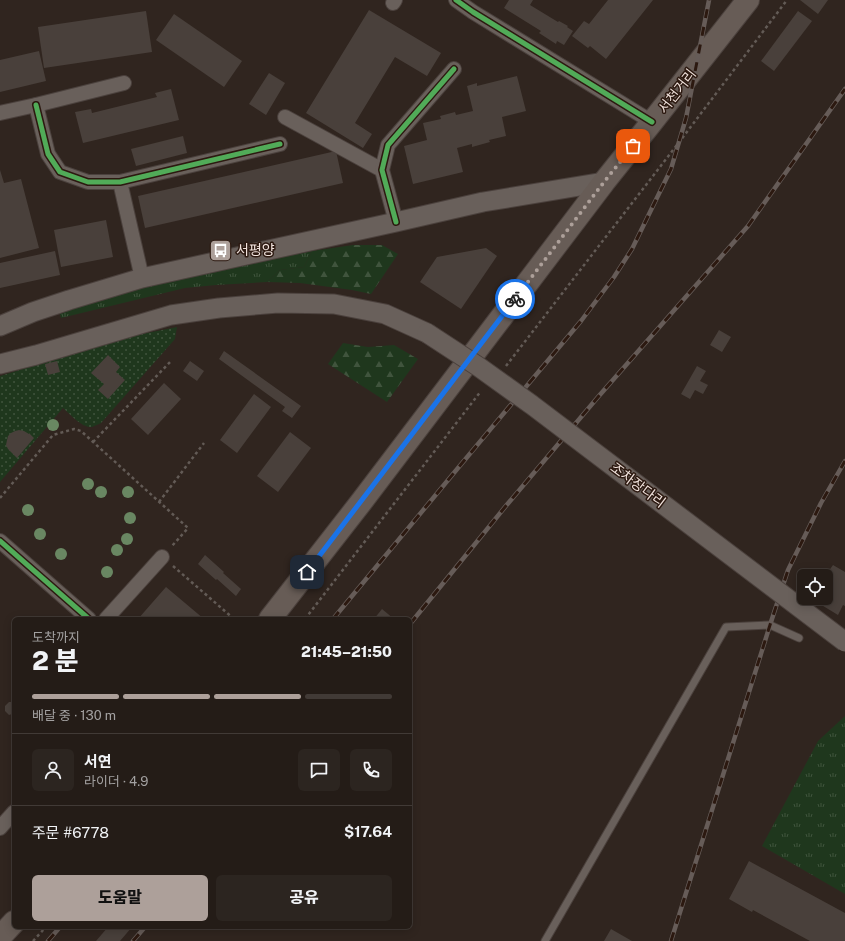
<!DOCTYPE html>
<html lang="ko">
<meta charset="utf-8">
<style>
:root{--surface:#241c17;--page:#2c2520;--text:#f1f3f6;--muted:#a3a1a1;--line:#413a36;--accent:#ada09a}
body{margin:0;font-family:"Public Sans","Noto Sans KR",sans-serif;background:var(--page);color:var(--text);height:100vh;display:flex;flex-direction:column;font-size:15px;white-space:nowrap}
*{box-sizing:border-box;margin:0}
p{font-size:13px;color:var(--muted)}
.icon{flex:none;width:22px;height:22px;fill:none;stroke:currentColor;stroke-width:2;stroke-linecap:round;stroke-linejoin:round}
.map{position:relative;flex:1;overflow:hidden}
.panel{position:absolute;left:12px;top:617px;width:400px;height:312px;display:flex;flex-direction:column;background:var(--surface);border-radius:6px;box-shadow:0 2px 10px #0003,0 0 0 1px var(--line)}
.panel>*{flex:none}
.controls{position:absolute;left:797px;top:569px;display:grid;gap:8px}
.controls a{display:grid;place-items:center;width:36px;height:36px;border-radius:6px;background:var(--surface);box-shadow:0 2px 10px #0003,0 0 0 1px var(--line);font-size:20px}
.pin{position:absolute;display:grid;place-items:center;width:34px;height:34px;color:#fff;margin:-17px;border-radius:8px;box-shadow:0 2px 6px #0006}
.courier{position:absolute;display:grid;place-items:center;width:40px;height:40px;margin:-20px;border:3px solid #1a73e8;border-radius:50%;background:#fff;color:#222;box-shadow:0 1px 5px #0007}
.summary em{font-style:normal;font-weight:800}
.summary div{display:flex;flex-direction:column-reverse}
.summary{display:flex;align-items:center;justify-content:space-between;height:68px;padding:0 20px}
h1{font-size:26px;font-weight:800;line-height:30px}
.bar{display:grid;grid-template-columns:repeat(4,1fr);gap:6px 4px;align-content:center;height:48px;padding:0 20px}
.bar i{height:5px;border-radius:3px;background:var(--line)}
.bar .on{background:var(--accent)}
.bar p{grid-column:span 4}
.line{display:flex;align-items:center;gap:10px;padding:0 20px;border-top:1px solid var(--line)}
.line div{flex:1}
.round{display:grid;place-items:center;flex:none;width:42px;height:42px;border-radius:6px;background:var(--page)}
.primary-button{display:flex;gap:8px;margin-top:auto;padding:8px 20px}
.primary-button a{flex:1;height:46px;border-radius:6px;background:var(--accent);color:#111;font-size:16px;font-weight:800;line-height:46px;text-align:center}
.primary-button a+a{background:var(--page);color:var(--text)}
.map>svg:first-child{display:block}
.grass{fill:url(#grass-tufts)}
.forest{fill:url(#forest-firs)}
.park{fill:url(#park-dots)}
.building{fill:#49403b}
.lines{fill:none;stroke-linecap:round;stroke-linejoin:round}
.lane-casing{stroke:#4b413d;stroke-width:9}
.street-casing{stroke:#4b413d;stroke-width:16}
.secondary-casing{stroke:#4b413d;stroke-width:21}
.primary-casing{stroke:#4b413d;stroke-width:24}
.path{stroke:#635b56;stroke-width:2.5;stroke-dasharray:3 3;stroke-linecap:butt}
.lane{stroke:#69605b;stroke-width:7}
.street{stroke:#69605b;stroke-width:14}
.secondary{stroke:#69605b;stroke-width:19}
.primary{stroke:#675c56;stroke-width:22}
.rail-casing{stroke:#665c58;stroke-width:4.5}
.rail{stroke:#2c1910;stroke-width:3;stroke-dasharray:9;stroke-linecap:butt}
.secondary-bridge-casing{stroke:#4b413d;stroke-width:21;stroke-linecap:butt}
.secondary-bridge{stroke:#69605b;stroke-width:19}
.cycleway-casing{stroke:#2c1910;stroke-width:8}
.cycleway{stroke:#51ab58;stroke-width:5}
.tree{fill:#698762}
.done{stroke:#ada09a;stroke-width:4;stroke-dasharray:0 7.2}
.route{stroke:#1a73e8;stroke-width:5}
.labels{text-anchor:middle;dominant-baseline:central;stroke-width:3;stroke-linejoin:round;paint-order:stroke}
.street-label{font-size:14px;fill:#f1e3dd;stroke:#2c1910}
.poi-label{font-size:14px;fill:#f1e3dd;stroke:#2c1910;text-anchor:start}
</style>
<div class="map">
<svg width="845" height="941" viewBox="0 0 845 941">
<defs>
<pattern id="grass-tufts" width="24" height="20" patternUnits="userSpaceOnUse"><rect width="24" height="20" fill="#1f371d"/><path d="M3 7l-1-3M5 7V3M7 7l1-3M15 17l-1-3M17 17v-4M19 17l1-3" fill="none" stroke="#40543d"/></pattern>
<pattern id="forest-firs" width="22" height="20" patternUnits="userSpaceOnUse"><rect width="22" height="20" fill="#1f371d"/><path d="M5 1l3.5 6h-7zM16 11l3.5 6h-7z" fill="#40543d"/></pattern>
<pattern id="park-dots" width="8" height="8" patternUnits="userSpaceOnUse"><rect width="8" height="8" fill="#1f371d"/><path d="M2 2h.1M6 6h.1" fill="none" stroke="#40543d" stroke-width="1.8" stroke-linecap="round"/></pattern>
</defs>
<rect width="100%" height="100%" fill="#30251f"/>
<g class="grass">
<path d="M312,251L304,267L280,270L267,282L216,285L185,288L61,318L58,308L196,275Z"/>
<path d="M845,716V894L762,846L818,741Z"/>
</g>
<g class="forest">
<path d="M353,245H382L398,254L371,294L352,290L300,283L267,282L280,270L304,267L312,251Z"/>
<path d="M343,343L368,347L394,345L418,359L387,402L328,364Z"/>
</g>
<path class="park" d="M177,327L175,339L101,423C99,424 95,426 92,427C82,428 70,414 63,408L0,482V376L132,336Z"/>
<g class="building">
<path d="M509,0H533L530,5L558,22L559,21L568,26L567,27L573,31L564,45L557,41L556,44L539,33L541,31L504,8Z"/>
<path d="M608,0H653L606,59L590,46L588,48L572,36L584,21L589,24Z"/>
<path d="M800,0H828L818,14Z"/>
<path d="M369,10L441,53L427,76L395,57L355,123L372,134L363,148L306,113Z"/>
<path d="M146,11L152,52L44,68L38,27Z"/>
<path d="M798,11L812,21L774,71L761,61Z"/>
<path d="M174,14L242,61L224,87L156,40Z"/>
<path d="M39,51L46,81L0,92V60Z"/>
<path d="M269,73L285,83L266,115L249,104Z"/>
<path d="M517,76L526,111L502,117L506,136L489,140L490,142L472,147V144L457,148L463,172L413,184L404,146L427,140L423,123L441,119L440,116L455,112L456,115L473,111L467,86L477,83V86Z"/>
<path d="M171,89L179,120L83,143L75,112L91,109L92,113L157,97L155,93Z"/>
<path d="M183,136L187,153L136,166L131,149Z"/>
<path d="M336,151L343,183L145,228L138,196Z"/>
<path d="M0,170L4,183L21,179L39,248L0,258Z"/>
<path d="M106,220L113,257L61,267L54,230Z"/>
<path d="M486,248L497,256L461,309L420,282L437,257Z"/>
<path d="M55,251L60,275L0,288V263Z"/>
<path d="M719,330L731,337L722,352L710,345Z"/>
<path d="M224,351L301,406L292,418L282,411L285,407L219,359Z"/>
<path d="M108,355L120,367L116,372L125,380L108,399L98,390L104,384L91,373Z"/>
<path d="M57,361L60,372L48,375L45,364Z"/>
<path d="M190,361L204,371L197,381L183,371Z"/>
<path d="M697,366L706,371L700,381L708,385L703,394L695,390L690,399L681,394Z"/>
<path d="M164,383L181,399L148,435L131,419Z"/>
<path d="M254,394L271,407L237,453L220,440Z"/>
<path d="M19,430L24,431L29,434V433L34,438L17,458L8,449L6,445L7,440L8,436L11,433L15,431Z"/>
<path d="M290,432L311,448L278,492L257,476Z"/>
<path d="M205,555L224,572L223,573L241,589L236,596L217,579L216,580L198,564Z"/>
<path d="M833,565L845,572V606L843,605L838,615L810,598H826V576H821L824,570L828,572Z"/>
<path d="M166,587L204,619H138Z"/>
<path d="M382,609L394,619H374Z"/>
<path d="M9,702H14V717L12,714L9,715L5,711V706Z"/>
<path d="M749,861L845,913V941H810L753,910L752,912L729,899Z"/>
<path d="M108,927H132L120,941H96Z"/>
<path d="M611,929L632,941H604Z"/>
</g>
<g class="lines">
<defs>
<path id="lane" d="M545,941L726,627L770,625L799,638"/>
<g id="street">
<path d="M456,0L473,12L652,122"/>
<path d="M393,3L395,0"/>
<path d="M36,105L48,154L60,172L88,182H120L280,144"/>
<path d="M0,113L36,105L124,83"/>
<path d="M285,117L382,170"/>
<path d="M120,182L142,278"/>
<path d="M396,222L382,170L388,145L454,69"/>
<path d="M0,541L89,619"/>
<path d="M106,619L162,557"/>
<path d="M0,828L14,812"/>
</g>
<g id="secondary">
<path d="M0,326L33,312L69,300L142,278L396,222L483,202L604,182"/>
<path d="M0,364L36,355L171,315L219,308L278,303L334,304L385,314L427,333"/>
</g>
<g id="primary">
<path d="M270,619L362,501L604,182L652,122L748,0"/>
<path d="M0,937L14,922"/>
</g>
</defs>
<use href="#lane" class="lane-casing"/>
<use href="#street" class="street-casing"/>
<use href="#secondary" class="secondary-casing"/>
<use href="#primary" class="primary-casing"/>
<g class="path">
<path d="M506,366L680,141L787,0"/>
<path d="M93,442L172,360"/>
<path d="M0,498L53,435L74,429L81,431L188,528L172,546"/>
<path d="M159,502L204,443"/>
<path d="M173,566L234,619"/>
<path d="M305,619L481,391"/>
<path d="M33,941L46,927"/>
</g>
<use href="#lane" class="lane"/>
<use href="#street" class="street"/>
<use href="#secondary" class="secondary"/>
<use href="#primary" class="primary"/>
<defs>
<g id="rail">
<path d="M333,619L458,468L581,321L614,277L632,249L671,169L686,118L709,0"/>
<path d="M410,624L505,507L598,397L748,226L845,89"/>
<path d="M48,941L60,927"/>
<path d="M133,941L145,927"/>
<path d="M671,941L770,625L788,570L821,503L845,461"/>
</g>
</defs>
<use href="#rail" class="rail-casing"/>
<use href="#rail" class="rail"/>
<defs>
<path id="secondary-bridge" d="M427,333L479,367L532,405L845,642"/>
</defs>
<use href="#secondary-bridge" class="secondary-bridge-casing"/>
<use href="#secondary-bridge" class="secondary-bridge"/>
<defs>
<g id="cycleway">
<path d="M456,0L473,12L652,122"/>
<path d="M36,105L48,154L60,172L88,182H120L280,144"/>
<path d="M396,222L382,170L388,145L454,69"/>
<path d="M0,541L89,619"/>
</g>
</defs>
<use href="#cycleway" class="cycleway-casing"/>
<use href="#cycleway" class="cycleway"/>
</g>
<g class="tree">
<circle cx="53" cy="425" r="6"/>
<circle cx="88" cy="484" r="6"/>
<circle cx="101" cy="492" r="6"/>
<circle cx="128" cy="492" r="6"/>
<circle cx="28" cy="510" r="6"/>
<circle cx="130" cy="518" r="6"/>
<circle cx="40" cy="534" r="6"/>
<circle cx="127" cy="539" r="6"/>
<circle cx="117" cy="550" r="6"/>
<circle cx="61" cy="554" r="6"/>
<circle cx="107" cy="572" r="6"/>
</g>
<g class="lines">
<path class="done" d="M515,299L604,182L633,146"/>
<path class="route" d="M307,572L515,299"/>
</g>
<defs>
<symbol id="bus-square" viewBox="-11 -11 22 22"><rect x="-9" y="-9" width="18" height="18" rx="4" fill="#ada09a" stroke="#2c1910"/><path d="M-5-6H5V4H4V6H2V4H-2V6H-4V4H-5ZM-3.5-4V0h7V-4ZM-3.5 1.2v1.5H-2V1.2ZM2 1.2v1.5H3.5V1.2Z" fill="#fff"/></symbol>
</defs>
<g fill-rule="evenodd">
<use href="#bus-square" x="208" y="238" width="25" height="25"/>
</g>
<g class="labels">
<g class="street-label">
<text transform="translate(677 91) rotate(-52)">서천거리</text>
<text transform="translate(638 485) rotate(37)">조차장다리</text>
</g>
<g class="poi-label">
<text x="236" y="250">서평양</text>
</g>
</g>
</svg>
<div class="controls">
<a><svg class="icon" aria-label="locate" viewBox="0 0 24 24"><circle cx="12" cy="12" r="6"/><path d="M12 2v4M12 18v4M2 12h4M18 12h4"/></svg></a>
</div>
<div class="pin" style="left:633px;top:146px;background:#ea580c"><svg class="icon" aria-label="bag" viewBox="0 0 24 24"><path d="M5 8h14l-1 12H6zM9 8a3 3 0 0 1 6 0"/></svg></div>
<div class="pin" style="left:307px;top:572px;background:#1f2937"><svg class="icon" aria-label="home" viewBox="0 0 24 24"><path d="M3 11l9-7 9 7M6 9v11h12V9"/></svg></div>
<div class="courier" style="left:515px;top:299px"><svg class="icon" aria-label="bike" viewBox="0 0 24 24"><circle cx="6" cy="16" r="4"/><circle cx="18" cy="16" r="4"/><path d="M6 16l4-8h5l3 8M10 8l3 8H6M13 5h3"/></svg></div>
<section class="panel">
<div class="summary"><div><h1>2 분</h1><p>도착까지</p></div><em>21:45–21:50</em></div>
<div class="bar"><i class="on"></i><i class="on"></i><i class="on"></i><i></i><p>배달 중 · 130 m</p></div>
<div class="line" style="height:72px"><a class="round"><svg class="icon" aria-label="person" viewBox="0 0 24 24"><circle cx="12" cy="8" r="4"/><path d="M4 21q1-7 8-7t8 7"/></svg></a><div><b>서연</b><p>라이더 · 4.9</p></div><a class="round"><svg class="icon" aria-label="chat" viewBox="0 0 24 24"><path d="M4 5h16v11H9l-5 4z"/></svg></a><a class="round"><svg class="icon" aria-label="phone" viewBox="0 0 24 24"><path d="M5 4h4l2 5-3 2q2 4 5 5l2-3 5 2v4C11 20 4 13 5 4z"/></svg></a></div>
<div class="line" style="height:52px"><div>주문 #6778</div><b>$17.64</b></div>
<div class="primary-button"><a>도움말</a><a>공유</a></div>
</section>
</div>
